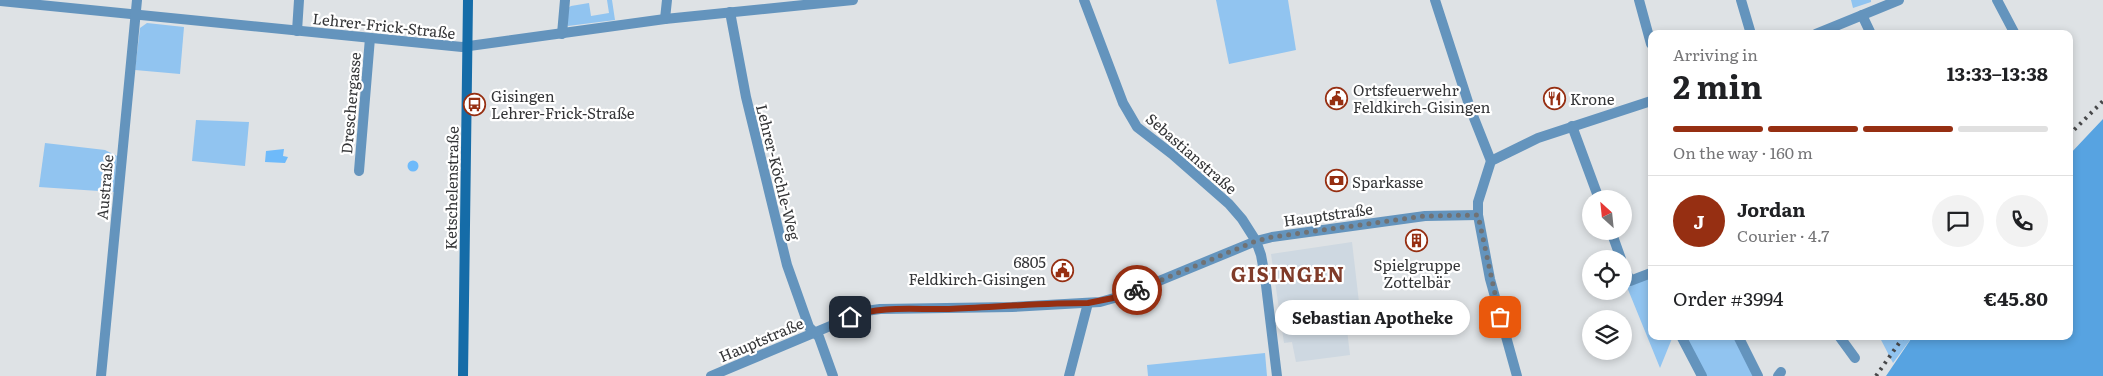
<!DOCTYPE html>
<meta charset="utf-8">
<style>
:root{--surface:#fff;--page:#f2f2f2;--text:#202124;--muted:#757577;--line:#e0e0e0;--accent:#962f12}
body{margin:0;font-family:Literata,serif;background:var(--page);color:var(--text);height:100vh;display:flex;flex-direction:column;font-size:19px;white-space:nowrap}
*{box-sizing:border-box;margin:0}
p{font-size:16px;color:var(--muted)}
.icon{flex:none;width:28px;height:28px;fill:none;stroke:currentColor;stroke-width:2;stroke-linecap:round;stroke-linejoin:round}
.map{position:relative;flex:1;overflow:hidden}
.panel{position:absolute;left:1648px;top:30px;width:425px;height:310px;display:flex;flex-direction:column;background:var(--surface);border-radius:10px;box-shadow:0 2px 8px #0003}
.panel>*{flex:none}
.needle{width:32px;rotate:333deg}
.controls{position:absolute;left:1582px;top:190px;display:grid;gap:10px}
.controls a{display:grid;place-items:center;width:50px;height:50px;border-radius:50%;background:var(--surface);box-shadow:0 2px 8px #0003;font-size:25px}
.pin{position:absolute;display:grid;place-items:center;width:42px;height:42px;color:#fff;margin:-21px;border-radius:10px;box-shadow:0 2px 8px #0006}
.courier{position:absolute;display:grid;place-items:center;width:50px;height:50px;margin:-25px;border:4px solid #962f12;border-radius:50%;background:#fff;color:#222;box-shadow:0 1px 6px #0007}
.bubble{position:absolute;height:35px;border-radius:18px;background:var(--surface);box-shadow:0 2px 8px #0003;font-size:16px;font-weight:700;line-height:35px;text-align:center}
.head em{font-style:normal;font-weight:700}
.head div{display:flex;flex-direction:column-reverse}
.head{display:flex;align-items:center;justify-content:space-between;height:85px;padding:0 25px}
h1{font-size:32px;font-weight:700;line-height:38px}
.bar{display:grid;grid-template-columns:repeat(4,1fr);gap:8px 5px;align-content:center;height:60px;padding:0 25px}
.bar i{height:6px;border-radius:4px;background:var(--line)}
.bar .current{background:var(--accent)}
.bar p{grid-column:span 4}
.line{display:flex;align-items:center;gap:12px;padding:0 25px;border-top:1px solid var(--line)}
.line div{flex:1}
.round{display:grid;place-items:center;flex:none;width:52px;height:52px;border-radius:26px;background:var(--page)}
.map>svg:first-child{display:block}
.built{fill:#ced8e1}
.green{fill:#91c4f0}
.forest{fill:#57a3e1}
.water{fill:#6ebafa}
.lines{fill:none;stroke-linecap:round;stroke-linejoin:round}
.street{stroke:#6494bd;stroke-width:10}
.secondary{stroke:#156ca8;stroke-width:10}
.rail{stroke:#47484a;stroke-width:4;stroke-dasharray:2.5 5;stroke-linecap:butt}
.done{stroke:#707274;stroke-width:5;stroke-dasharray:0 9}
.route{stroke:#962f12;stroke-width:6}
.labels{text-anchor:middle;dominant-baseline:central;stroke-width:4.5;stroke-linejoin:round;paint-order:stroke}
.street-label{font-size:15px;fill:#343537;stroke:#fff}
.poi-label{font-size:15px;fill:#343537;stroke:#fff;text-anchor:start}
.district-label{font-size:20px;font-weight:bold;letter-spacing:1px;fill:#803b29;stroke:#fff}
</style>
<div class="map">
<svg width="2103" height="376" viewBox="0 0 2103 376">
<rect width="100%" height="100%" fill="#dee2e5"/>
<path class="built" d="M1352,242L1362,328L1347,330L1350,355L1296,362L1292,342L1284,343L1271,254Z"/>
<g class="green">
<path d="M607,0H612L615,20L568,26L567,23L568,8L571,6L589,3L591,16L609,13Z"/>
<path d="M1216,0H1288L1296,50L1229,64Z"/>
<path d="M1851,0H1871V2L1853,8Z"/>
<path d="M147,23L184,27L180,74L135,70L140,28Z"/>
<path d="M196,120L249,122L245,166L192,161Z"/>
<path d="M45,143L105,150L117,156L114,192L39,187Z"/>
<path d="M1651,277V336H1673L1660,368L1627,287Z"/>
<path d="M1685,336H1734L1754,376H1706Z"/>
<path d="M1879,336H1913L1893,363Z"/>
<path d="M1265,353L1267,376H1148L1147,365Z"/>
</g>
<path class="forest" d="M2103,119V376H1886L1913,336H2069V155Z"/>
<g class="water">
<path d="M284,149L283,156L288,157L285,163L265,162L266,151Z"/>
<circle cx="413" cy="166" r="5.5"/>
</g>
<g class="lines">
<g class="street">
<path d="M1084,0L1123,103L1137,127L1172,154L1229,204L1242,219L1256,241L1261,255L1265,277L1277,376"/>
<path d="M1435,0L1470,108L1491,161"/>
<path d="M1639,0L1651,44"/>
<path d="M1741,0L1751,34"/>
<path d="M1997,0L2015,34"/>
<path d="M0,1L462,47L665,19L853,0"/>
<path d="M730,12L746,97L787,265L809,327L819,337L833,376"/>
<path d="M1862,15L1871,34"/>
<path d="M665,19L667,0"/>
<path d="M297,31L299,0"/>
<path d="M562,34L565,0"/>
<path d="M1816,34L1899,0"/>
<path d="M1572,126L1599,199"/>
<path d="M359,171L370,38"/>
<path d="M1611,231L1621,259"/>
<path d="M1624,266L1630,281L1651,273"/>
<path d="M1681,336L1702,376"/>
<path d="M1738,336L1758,376"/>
<path d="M1839,336L1855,358"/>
<path d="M101,376L137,0"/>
<path d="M711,376L866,311L880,309L1012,307L1100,302L1125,295L1256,241L1272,237L1425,216L1478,215"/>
<path d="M1069,376L1088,303"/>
<path d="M1517,376L1490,279L1478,215V202L1491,161L1538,138L1651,101"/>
<path d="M1778,376L1781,372"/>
</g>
<path class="secondary" d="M463,376L468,0"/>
<g class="rail">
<path d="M2069,135L2103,101"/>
<path d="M1876,376L1904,336"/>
</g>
</g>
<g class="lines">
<path class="done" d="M1137,290L1256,241L1272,237L1425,216L1478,215L1500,317"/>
<path class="route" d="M850,317C882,305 916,310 949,309C996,307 1042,303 1088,303L1113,298L1137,290"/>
</g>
<defs>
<symbol id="civic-ring" viewBox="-11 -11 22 22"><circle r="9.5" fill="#fff" stroke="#962f12" stroke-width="1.5"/><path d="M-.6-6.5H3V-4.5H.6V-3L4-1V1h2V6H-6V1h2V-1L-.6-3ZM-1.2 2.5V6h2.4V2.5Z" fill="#962f12"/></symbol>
<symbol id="restaurant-ring" viewBox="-11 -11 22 22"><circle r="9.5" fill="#fff" stroke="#962f12" stroke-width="1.5"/><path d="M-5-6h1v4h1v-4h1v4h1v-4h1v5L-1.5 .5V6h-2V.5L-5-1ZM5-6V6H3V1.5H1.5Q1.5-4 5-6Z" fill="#962f12"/></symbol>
<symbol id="bus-ring" viewBox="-11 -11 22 22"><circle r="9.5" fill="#fff" stroke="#962f12" stroke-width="1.5"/><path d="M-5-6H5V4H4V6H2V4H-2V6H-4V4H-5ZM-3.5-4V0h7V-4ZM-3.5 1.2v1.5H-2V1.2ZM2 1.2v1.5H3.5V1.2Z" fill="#962f12"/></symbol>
<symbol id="bank-ring" viewBox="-11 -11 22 22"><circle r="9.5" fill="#fff" stroke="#962f12" stroke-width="1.5"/><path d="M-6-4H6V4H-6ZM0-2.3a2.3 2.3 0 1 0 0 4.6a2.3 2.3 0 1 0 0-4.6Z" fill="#962f12"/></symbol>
<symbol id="building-ring" viewBox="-11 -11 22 22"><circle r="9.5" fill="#fff" stroke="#962f12" stroke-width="1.5"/><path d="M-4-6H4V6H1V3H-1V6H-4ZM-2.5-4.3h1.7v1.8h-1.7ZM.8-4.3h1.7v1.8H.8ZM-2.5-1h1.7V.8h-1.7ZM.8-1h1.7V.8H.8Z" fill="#962f12"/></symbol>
</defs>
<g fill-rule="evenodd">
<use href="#civic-ring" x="1324" y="86" width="25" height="25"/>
<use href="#restaurant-ring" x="1542" y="86" width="25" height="25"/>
<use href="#bus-ring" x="462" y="92" width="25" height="25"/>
<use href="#bank-ring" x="1324" y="168" width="25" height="25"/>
<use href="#building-ring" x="1404" y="228" width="25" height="25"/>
<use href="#civic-ring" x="1050" y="258" width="25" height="25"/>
</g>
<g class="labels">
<g class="street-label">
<text transform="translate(384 25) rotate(6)">Lehrer-Frick-Straße</text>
<text transform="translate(350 103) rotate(-85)">Dreschergasse</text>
<text transform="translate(1192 153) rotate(41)">Sebastianstraße</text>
<text transform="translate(779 172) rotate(76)">Lehrer-Köchle-Weg</text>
<text transform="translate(104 187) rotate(-85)">Austraße</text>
<text transform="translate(451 188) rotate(-89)">Ketschelenstraße</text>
<text transform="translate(1328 214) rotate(-8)">Hauptstraße</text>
<text transform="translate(761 339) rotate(-23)">Hauptstraße</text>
</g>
<g class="poi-label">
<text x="1353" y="89">Ortsfeuerwehr<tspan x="1353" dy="17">Feldkirch-Gisingen</tspan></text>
<text x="491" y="95">Gisingen<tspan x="491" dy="17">Lehrer-Frick-Straße</tspan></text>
<text x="1570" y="98">Krone</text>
<text x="1352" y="181">Sparkasse</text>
<text x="1046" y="261" text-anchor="end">6805<tspan x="1046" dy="17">Feldkirch-Gisingen</tspan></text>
<text x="1417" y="264" text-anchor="middle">Spielgruppe<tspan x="1417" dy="17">Zottelbär</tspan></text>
</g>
<g class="district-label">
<text x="1288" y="273">GISINGEN</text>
</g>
</g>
</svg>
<div class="controls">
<a><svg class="needle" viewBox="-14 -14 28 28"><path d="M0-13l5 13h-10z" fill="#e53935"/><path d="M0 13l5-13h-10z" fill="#757577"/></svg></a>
<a><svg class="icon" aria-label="locate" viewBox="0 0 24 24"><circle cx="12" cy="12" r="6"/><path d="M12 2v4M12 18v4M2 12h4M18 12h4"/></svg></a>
<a><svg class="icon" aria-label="layers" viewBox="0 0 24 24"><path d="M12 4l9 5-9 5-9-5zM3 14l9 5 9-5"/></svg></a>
</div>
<div class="pin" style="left:1500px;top:317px;background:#ea580c"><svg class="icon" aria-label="bag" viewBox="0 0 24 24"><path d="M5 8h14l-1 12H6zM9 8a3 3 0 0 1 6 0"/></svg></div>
<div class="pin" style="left:850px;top:317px;background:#1f2937"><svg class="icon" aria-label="home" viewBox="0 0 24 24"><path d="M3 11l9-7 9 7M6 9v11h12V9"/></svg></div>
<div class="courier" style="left:1137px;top:290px"><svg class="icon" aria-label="bike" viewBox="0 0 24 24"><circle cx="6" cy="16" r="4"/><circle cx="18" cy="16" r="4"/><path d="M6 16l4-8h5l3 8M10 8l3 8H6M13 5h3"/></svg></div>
<div class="bubble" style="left:1275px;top:300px;width:195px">Sebastian Apotheke</div>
<section class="panel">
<div class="head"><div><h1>2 min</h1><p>Arriving in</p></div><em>13:33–13:38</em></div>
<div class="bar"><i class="current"></i><i class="current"></i><i class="current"></i><i></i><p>On the way · 160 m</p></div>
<div class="line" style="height:90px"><b class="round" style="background:var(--accent);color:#fff">J</b><div><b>Jordan</b><p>Courier · 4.7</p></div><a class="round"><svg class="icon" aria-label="chat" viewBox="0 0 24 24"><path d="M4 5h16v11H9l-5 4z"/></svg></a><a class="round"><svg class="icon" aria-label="phone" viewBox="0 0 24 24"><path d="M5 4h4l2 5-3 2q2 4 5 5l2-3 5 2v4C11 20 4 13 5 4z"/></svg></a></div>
<div class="line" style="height:65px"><div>Order #3994</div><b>€45.80</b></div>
</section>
</div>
